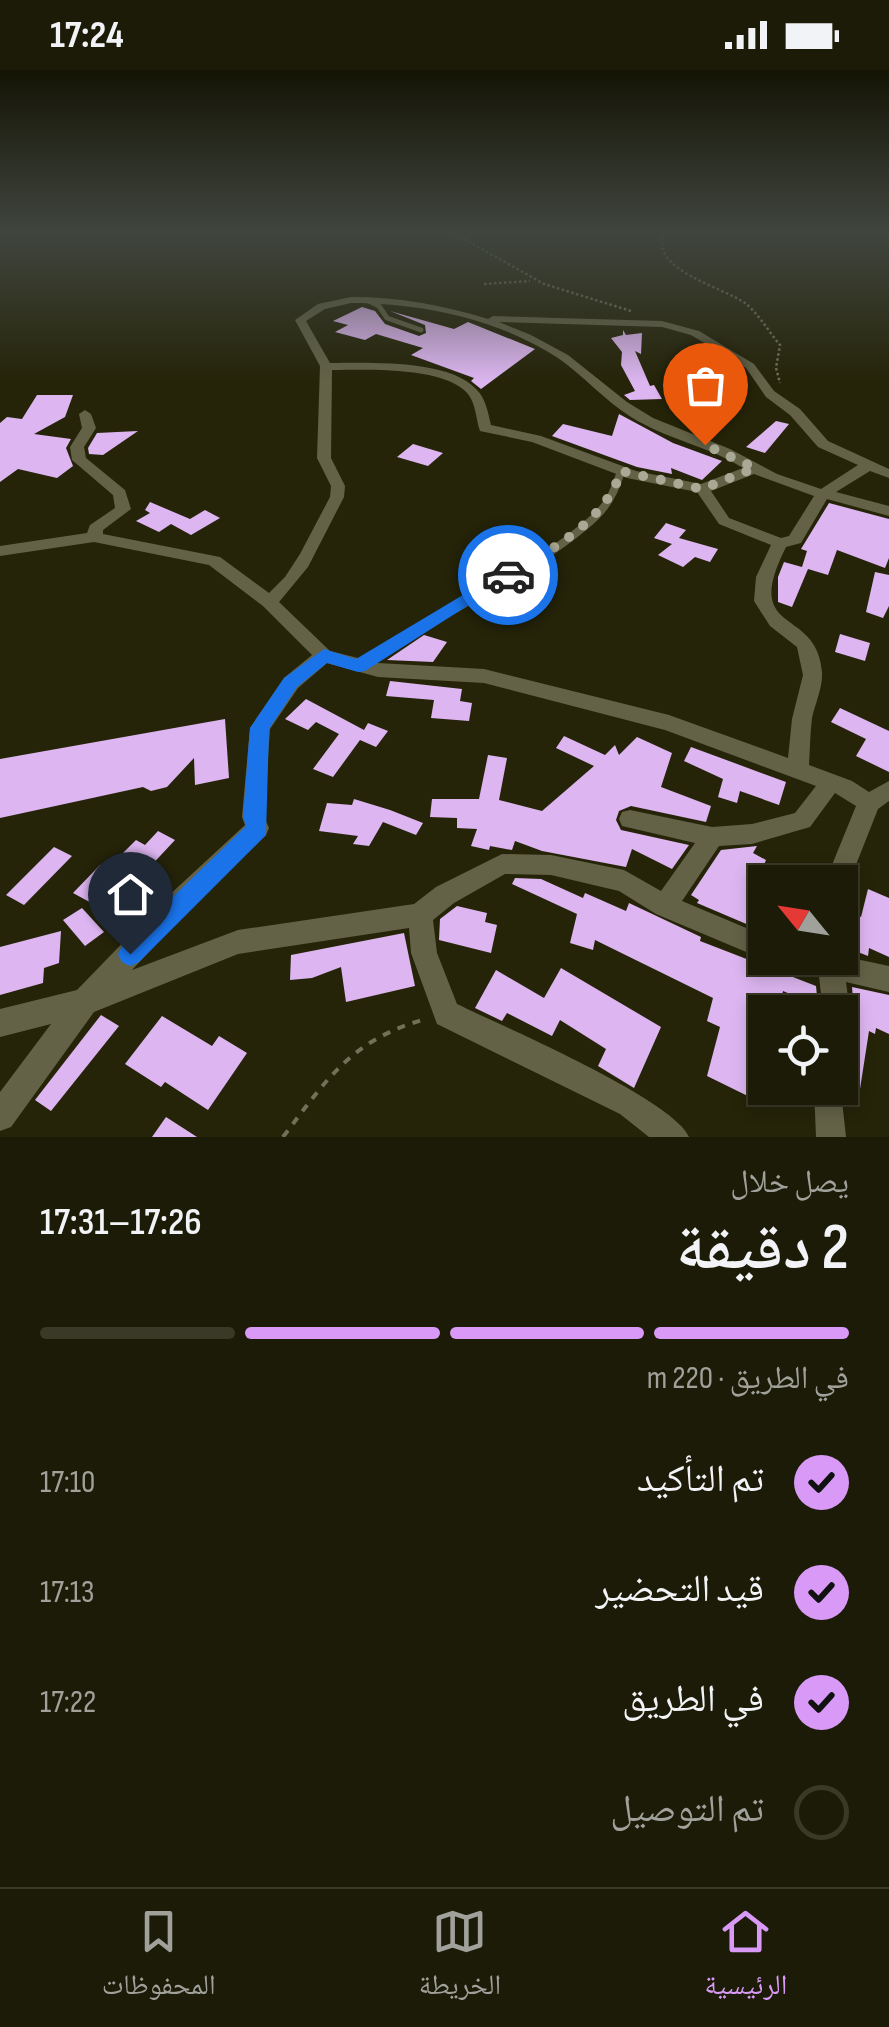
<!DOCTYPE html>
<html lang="ar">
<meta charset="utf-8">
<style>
:root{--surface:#1c1b07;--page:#292815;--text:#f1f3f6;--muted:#a0a19b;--line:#3a3928;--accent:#d99af7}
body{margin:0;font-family:"Sofia Sans Condensed","Noto Naskh Arabic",sans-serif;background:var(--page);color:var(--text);direction:rtl;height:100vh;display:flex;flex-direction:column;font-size:38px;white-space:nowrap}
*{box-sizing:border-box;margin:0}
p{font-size:32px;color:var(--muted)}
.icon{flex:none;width:55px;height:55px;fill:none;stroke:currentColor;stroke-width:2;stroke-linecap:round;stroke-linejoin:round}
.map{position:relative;height:1067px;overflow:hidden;direction:ltr}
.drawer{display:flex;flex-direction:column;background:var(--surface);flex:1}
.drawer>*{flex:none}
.needle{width:65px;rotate:300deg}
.buttons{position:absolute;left:748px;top:795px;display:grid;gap:20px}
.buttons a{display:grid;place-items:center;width:110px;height:110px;border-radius:0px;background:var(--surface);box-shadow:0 5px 15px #0003,0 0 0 2px var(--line);font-size:50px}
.pin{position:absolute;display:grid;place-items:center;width:85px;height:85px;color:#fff;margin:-102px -42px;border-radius:50% 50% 50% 0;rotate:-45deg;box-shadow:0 0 10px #0007}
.pin .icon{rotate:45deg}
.courier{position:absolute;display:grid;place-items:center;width:100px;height:100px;margin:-50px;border:8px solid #1a73e8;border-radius:50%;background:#fff;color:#222;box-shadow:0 2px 12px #0007}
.head em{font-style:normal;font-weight:600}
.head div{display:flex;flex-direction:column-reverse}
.head{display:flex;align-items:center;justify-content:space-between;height:170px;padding:0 40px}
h1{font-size:65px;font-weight:600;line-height:75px}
.bar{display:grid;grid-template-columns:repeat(4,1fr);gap:15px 10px;align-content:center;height:120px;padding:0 40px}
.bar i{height:12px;border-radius:8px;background:var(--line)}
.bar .current{background:var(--accent)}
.bar p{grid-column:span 4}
ol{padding:0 40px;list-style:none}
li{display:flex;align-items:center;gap:30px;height:110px}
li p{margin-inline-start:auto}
li .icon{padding:10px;border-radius:50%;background:var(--accent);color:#111;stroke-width:4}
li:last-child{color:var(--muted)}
li i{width:55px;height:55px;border:5px solid var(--line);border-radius:50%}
.status{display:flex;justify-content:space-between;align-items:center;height:70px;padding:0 50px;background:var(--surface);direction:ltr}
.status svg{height:28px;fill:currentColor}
.tab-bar{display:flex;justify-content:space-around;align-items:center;height:140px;border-top:2px solid var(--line);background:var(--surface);font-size:28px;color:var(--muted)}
.tab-bar a{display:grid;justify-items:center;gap:5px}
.tab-bar .current{color:var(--accent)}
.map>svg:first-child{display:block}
.building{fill:#ddb6f1}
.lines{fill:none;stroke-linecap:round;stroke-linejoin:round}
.path-far1{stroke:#717059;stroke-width:2.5;stroke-dasharray:2.5 2.5;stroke-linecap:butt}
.path{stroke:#717059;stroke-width:4;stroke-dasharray:8 8;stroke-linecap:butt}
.service-far2{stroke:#636247;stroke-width:5}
.service-far1{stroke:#636247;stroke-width:8}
.service{stroke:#636247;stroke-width:10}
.minor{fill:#636247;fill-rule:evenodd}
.route{fill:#1a73e8}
.done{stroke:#aaa995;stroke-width:10;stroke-dasharray:0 18}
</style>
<div class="status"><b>17:24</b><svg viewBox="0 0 49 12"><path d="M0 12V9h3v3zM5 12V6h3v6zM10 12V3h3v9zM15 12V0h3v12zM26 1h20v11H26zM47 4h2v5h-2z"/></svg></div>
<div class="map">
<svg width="889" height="1067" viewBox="0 0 889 1067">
<rect width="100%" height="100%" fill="#252409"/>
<g class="building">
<path d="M362,237L375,241L385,254L419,266L426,263L425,255L390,241L454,259L468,252L535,279L481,319L471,311L474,308L411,285L423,278L376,264L365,270L335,262L348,255L333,251Z"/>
<path d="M623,260L626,265L642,263L641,284L635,281L650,316L654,315L662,329L630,330L624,325L635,321L621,295L622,282L611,268L623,265Z"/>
<path d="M37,325H73L65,347L34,364L71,369L66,378L73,396L57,408L18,399L0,412V353L7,347L22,349Z"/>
<path d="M619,344L673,373L722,391L702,410L671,398L672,404L637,397L552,366L563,354L612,366Z"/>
<path d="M776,351L789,354L765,383L746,377Z"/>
<path d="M138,361L103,385L89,384L88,378L97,363Z"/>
<path d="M413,374L443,383L428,396L397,387Z"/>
<path d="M150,432L190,449L205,440L220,448L191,465L171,454L159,462L136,451L150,443L145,440Z"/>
<path d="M829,433L889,449V488L885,498L837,480L828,505L808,499L792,537L778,532V507L784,492L802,497L807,481L801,479Z"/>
<path d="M666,453L686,460L679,468L718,479L710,492L695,487L683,497L658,485L672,474L654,468Z"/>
<path d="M875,502L889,505V536L883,548L866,542Z"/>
<path d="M840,564L870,573L865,591L835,582Z"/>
<path d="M424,565L447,572L433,592L387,590Z"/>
<path d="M390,611L462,619L460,631L472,633L469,651L431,648L434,630L386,626Z"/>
<path d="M306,629L364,660L368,653L388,661L376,677L360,670L333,707L313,699L339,664L316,652L308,660L285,649Z"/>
<path d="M840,638L889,661V702L856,686L866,669L831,652Z"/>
<path d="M225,649L229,708L195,715L194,688L167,717L151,721L143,717L0,748V689Z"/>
<path d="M564,666L605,685L615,675L619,685L637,667L672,683L661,717L711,736L706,752L631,736L619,741L616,750L621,760L689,775L672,799L632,779L626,797L542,781L515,771L512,780L490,776L489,780L471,776L477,759L457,758V748L430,747L432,729H479L488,685L507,688L499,730L542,741L594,696L556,678Z"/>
<path d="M691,677L786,712L779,735L740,721L737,733L718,727L723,709L684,691Z"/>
<path d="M354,729L390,740L423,753L416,765L383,752L369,776L353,774L358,766L319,761L327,733L352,735Z"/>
<path d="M158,761L175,770L147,800L134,792L95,835L73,823L100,795L107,799L136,770L145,775Z"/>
<path d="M757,776L753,783L766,790L759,806L765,809V862L697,833L699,830L691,825L721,780Z"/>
<path d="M54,777L72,786L24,835L6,825Z"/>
<path d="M515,808L541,809L583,828L585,823L626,841L629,833L701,867L700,871L816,916L818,936L783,921L779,942H765V1009L760,1032L707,1006L720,957L707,951L713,928L595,870L593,880L570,873L577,844L512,814Z"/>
<path d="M868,819L889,828V887L869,878L868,886L845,877L851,843L861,847Z"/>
<path d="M457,836L487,843L485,852L497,855L491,883L439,870L440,849Z"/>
<path d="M82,838L104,862L85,876L63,850Z"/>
<path d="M61,861L59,893L44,898L43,913L0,925V877Z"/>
<path d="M404,863L415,916L346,932L341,897L312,908L290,910L291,885Z"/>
<path d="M561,898L661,957L634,1018L598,996L606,979L560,950L552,966L507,943L502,951L475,938L496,900L544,928Z"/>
<path d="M852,917L889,925V964L876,958L875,964L869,961L860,1019L842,1009L854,942Z"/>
<path d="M101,945L119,956L51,1041L35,1030Z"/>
<path d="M162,946L212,976L219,966L247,983L208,1040L165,1012L161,1017L125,994Z"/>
<path d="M166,1047L197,1067H152Z"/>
</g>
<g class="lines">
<g class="path-far1">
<path d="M440,163L466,170L544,214L631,241"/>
<path d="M664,163C648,199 722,217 745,233C758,243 769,262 780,275L776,298L780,313"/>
<path d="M484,214L530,211"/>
</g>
<path class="path" d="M283,1067C327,1009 352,969 426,949"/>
<path class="service-far2" d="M369,231L379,236L387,248L421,260"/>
<path class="service-far1" d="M406,567C463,533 548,491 595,447C609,434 616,419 621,401"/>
<path class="service" d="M359,596L411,565"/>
<g class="minor">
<path d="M351,227C399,227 443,235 488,249L493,246L662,251L699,261L754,294L774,321L800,339L828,371L889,399V408L870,401L836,422L889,436V446L827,429L801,473L786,477C740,568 817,535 822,602C823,617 815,634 812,648C810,664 810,680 809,695L852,711L869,722L889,711V731L878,739L846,820L840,822V812H825L856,736L835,723L810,757L752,774L719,776L682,831L765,866V888H772L765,890L656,844L619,821L551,805L505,804L454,833L433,850L437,883L457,934C502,956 673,1029 689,1067H649L620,1044L437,954L411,883L409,858L238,884L94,942L11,1057L0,1061V1022L51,954L0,967V939L77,920L166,828L245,755L242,747L250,658L284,608L312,585L263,536L209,495L94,472L0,486V476L87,463L90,455L115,438L113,425L72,390L70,377L82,358L79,344L85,340L91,344L96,358L84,377L86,388L125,420L131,439L103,460V464L220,487L269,523L285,507L300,484L330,427L331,416L317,388L320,296L295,250L318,234ZM351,233C421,233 499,249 558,288C584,306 604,330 631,347C666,369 708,376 743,398L701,414L636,401L541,366L491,355C488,343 486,328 476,319C448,289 368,293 330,293L306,251L325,239ZM499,252L662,257L691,265L746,298L766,327L790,345L818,377L858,395L821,419L777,404L730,379L653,348L627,332L568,285L531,265ZM332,300C365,300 445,296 468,324C476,334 476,350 480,361L532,372L627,408L697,422L719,454L771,475L756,507L754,531L770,556L797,577L803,605L792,649L788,688L669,645L484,599L378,593L330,581L279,532L308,497L344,427L345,416L331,388ZM754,404L814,426L789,466L781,468L729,448L711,421ZM327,593L378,607L484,613L665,660L816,716L795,743L752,754L712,757L630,740L622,742L619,749L622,756L695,773L661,821L624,800L551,785L502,784L436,817L414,834L238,860L132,900L184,844L266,765L269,758L264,747L270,659L298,618Z"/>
<path d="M840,882L842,886L889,896V922L846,912L850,942L846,952L840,954V942H823L819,906L786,897L782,888H840Z"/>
<path d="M840,1012L846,1067H816L814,1018H840Z"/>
</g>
</g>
<linearGradient id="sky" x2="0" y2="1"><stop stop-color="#141405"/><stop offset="0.52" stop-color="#40453e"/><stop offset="1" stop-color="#40453e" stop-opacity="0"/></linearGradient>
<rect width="889" height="313" fill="url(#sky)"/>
<path class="route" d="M503,501L516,505L365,601L358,602L327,593L297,617L269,659L266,765L139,892L130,896L122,892L118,884L122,876L246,756L243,747L250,658L284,608L324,579L356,589Z"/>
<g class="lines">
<path class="done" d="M508,505C552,479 605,452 621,401L702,419L755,398L705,375"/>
</g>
</svg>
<div class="buttons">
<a><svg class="needle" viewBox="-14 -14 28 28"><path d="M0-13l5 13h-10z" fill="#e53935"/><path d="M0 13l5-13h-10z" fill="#a0a19b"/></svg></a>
<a><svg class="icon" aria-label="locate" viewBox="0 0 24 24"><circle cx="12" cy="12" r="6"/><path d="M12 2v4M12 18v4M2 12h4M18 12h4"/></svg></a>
</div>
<div class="pin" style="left:705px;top:375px;background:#ea580c"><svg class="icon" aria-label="bag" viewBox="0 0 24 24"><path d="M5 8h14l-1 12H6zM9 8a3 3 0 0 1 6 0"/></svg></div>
<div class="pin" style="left:130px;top:884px;background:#1f2937"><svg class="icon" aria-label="home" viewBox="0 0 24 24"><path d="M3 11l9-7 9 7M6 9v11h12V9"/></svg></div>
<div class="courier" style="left:508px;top:505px"><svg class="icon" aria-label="car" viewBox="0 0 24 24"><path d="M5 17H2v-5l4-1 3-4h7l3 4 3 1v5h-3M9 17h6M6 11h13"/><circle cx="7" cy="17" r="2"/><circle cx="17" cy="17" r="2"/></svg></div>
</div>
<section class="drawer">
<div class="head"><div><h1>2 دقيقة</h1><p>يصل خلال</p></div><em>17:26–17:31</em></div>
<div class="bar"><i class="current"></i><i class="current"></i><i class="current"></i><i></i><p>في الطريق · 220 m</p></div>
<ol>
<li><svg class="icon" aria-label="check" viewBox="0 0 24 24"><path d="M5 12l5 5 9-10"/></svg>تم التأكيد<p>17:10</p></li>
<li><svg class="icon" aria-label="check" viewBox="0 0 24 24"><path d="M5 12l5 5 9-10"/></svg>قيد التحضير<p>17:13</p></li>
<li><svg class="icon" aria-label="check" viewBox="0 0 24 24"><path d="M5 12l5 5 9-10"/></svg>في الطريق<p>17:22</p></li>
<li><i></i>تم التوصيل</li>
</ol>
</section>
<nav class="tab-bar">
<a class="current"><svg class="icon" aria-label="home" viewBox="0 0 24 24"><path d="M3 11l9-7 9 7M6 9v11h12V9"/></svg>الرئيسية</a>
<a><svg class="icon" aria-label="map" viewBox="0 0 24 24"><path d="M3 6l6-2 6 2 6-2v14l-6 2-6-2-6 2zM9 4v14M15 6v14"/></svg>الخريطة</a>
<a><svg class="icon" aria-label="saved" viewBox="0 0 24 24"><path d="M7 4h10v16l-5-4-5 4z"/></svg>المحفوظات</a>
</nav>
